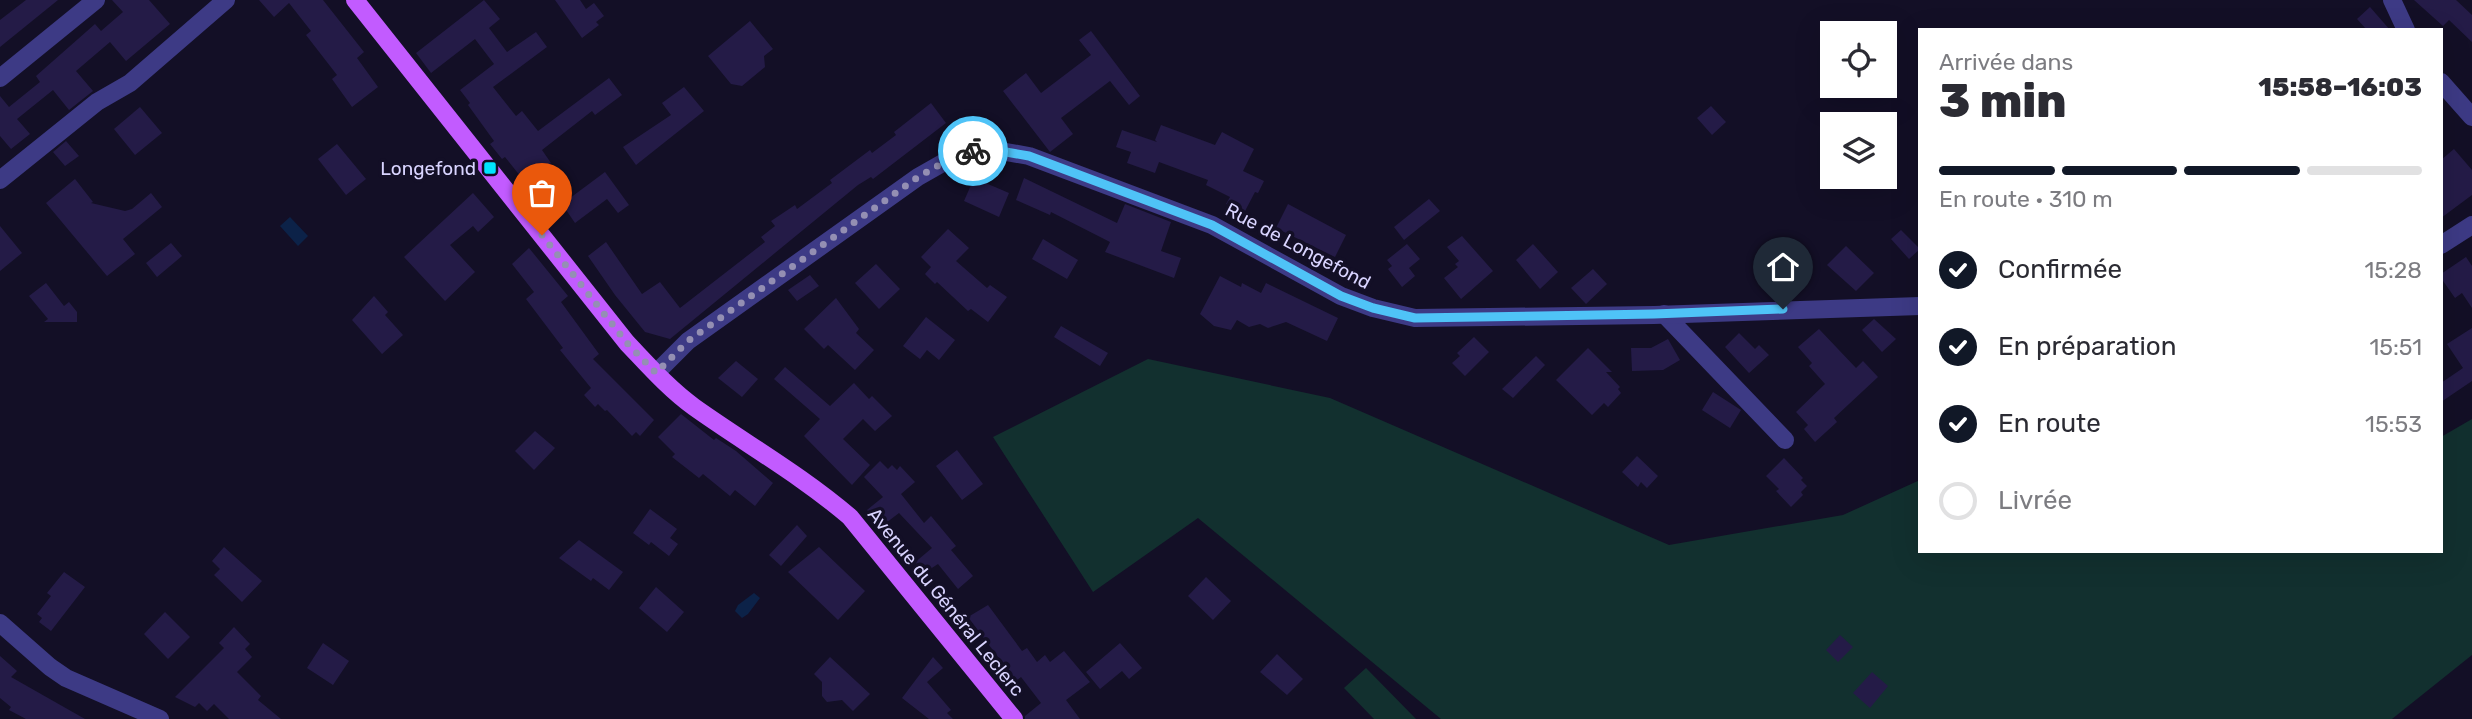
<!DOCTYPE html>
<html lang="fr">
<meta charset="utf-8">
<style>
:root{--surface:#fff;--page:#f2f2f3;--text:#2b2b33;--muted:#7c7c81;--line:#e1e1e2;--accent:#111827}
body{margin:0;font-family:Rubik,sans-serif;background:var(--page);color:var(--text);height:100vh;display:flex;flex-direction:column;font-size:26px;white-space:nowrap}
*{box-sizing:border-box;margin:0}
p{font-size:23px;color:var(--muted)}
.icon{flex:none;width:38px;height:38px;fill:none;stroke:currentColor;stroke-width:2;stroke-linecap:round;stroke-linejoin:round}
.map{position:relative;flex:1;overflow:hidden}
.details{position:absolute;left:1918px;top:28px;width:525px;height:525px;display:flex;flex-direction:column;background:var(--surface);border-radius:0px;box-shadow:0 7px 28px #0002}
.details>*{flex:none}
.fabs{position:absolute;left:1820px;top:21px;display:grid;gap:14px}
.fabs a{display:grid;place-items:center;width:77px;height:77px;border-radius:0px;background:var(--surface);box-shadow:0 7px 28px #0002;font-size:35px}
.pin{position:absolute;display:grid;place-items:center;width:60px;height:60px;color:#fff;margin:-72px -30px;border-radius:50% 50% 50% 0;rotate:-45deg;box-shadow:0 0 7px #0007}
.pin .icon{rotate:45deg}
.courier{position:absolute;display:grid;place-items:center;width:70px;height:70px;margin:-35px;border:5px solid #4fc3f7;border-radius:50%;background:#fff;color:#222;box-shadow:0 2px 9px #0007}
.overview em{font-style:normal;font-weight:800}
.overview div{display:flex;flex-direction:column-reverse}
.overview{display:flex;align-items:center;justify-content:space-between;height:119px;padding:0 21px}
h1{font-size:46px;font-weight:800;line-height:52px}
.bar{display:grid;grid-template-columns:repeat(4,1fr);gap:10px 7px;align-content:center;height:84px;padding:0 21px}
.bar i{height:9px;border-radius:5px;background:var(--line)}
.bar .on{background:var(--accent)}
.bar p{grid-column:span 4}
ol{padding:0 21px;list-style:none}
li{display:flex;align-items:center;gap:21px;height:77px}
li p{margin-inline-start:auto}
li .icon{padding:7px;border-radius:50%;background:var(--accent);color:#fff;stroke-width:4}
li:last-child{color:var(--muted)}
li i{width:38px;height:38px;border:4px solid var(--line);border-radius:50%}
.map>svg:first-child{display:block}
.green{fill:#12302f}
.water{fill:#0c2248}
.building{fill:#241b47}
.lines{fill:none;stroke-linecap:round;stroke-linejoin:round}
.minor{stroke:#3d3a85;stroke-width:18}
.major{stroke:#c25bff;stroke-width:18}
.done{stroke:#948fb3;stroke-width:7;stroke-dasharray:0 12.6}
.route{stroke:#4fc3f7;stroke-width:9}
.poi-dot{fill:#00e5ff;stroke:#130f26;stroke-width:2.5}
.labels{text-anchor:middle;dominant-baseline:central;stroke-width:7;stroke-linejoin:round;paint-order:stroke}
.poi-label{font-size:19px;fill:#d9d4ff;stroke:#130f26;text-anchor:end}
.street-label{font-size:19px;fill:#d9d4ff;stroke:#130f26}
</style>
<div class="map">
<svg width="2472" height="719" viewBox="0 0 2472 719">
<rect width="100%" height="100%" fill="#130f26"/>
<g class="green">
<path d="M1148,359L1330,398L1669,545L1843,515L1920,480V551H2441V437L2472,419V655L2392,719H1441L1198,518L1093,592L993,437Z"/>
<path d="M1366,668L1416,719H1374L1344,688Z"/>
</g>
<g class="water">
<path d="M290,217L308,236L298,246L280,226Z"/>
<path d="M754,593L760,598L748,614L742,618L735,611L738,605Z"/>
</g>
<g class="building">
<path d="M26,0H58L0,47V20Z"/>
<path d="M112,0H149L170,24L126,61L110,42L76,71L93,91L69,110L53,90L17,119L30,134L11,149L0,136V96L9,107L40,82L36,76L78,39L95,24L101,31L123,12Z"/>
<path d="M259,0H323L364,52L357,58L378,87L352,107L332,79L337,75L306,35L311,31L289,3L274,17Z"/>
<path d="M484,0L500,19L489,28L507,52L536,32L547,47L493,87L516,116L522,111L538,131L609,78L622,95L595,115L592,111L542,150L551,163L525,182L505,157L502,159L490,144L494,141L468,105L470,103L460,90L494,64L475,39L431,73L416,53Z"/>
<path d="M555,0H580L586,9L594,3L604,16L596,22L599,25L582,38Z"/>
<path d="M2414,0H2456L2472,15V42L2449,20L2443,26Z"/>
<path d="M2370,7L2390,30H2367L2357,19Z"/>
<path d="M750,21L773,49L764,56L765,67L742,86L731,84L708,56Z"/>
<path d="M1091,31L1140,96L1129,105L1110,81L1061,118L1073,134L1050,152L1003,91L1026,73L1041,93L1091,55L1079,40Z"/>
<path d="M684,87L704,111L636,165L623,147L671,115L662,103Z"/>
<path d="M931,103L946,123L873,179L871,177L858,185L670,339L645,332L615,295L588,256L606,242L642,294L660,282L680,308L765,242L761,237L775,226L771,221L795,205L797,209L832,183L830,180L870,150L872,153L896,135L894,132Z"/>
<path d="M1711,106L1726,122L1712,135L1697,118Z"/>
<path d="M140,107L162,133L135,155L114,129Z"/>
<path d="M1161,125L1215,145L1222,132L1254,149L1243,171L1264,181L1258,193L1255,192L1244,213L1226,204L1230,197L1206,185L1208,180L1159,162L1155,173L1127,163L1131,152L1116,147L1122,130L1157,142L1155,140Z"/>
<path d="M66,141L79,156L65,166L53,152Z"/>
<path d="M337,144L366,179L346,195L318,159Z"/>
<path d="M2454,149L2472,170V195L2441,218V160Z"/>
<path d="M605,172L629,205L618,213L607,199L575,223L562,204Z"/>
<path d="M974,178L1009,193L999,217L964,201Z"/>
<path d="M1024,178L1117,223L1125,204L1171,222L1161,251L1181,258L1174,278L1105,252L1110,242L1051,212L1050,215L1016,200Z"/>
<path d="M75,179L93,202L91,203L125,211L132,209L151,193L162,207L123,239L135,254L107,276L46,203Z"/>
<path d="M473,193L494,217L478,232L473,226L450,245L475,272L445,301L404,257Z"/>
<path d="M1429,199L1440,211L1404,240L1394,227Z"/>
<path d="M1288,204L1346,235L1335,257L1276,228Z"/>
<path d="M0,226L22,253L0,271Z"/>
<path d="M948,229L969,248L956,261L987,288L990,285L1007,297L988,322L971,309L968,311L937,282L935,284L925,274L931,267L921,257Z"/>
<path d="M1901,230L1920,249L1909,259L1891,239Z"/>
<path d="M1462,236L1493,271L1461,299L1444,278L1458,267L1455,264L1459,261L1447,247Z"/>
<path d="M1043,239L1078,260L1067,279L1032,259Z"/>
<path d="M171,243L182,256L157,277L146,263Z"/>
<path d="M1407,244L1420,259L1409,268L1415,276L1402,287L1388,269L1392,266L1387,260Z"/>
<path d="M1533,244L1558,272L1540,289L1516,260Z"/>
<path d="M1846,246L1874,273L1856,291L1827,265Z"/>
<path d="M529,248L568,296L561,302L599,354L593,359L654,420L640,436L636,432L632,436L607,410L605,411L598,404L595,407L584,395L591,388L560,350L563,348L526,299L534,292L512,264Z"/>
<path d="M2466,257L2472,266V308L2462,293L2455,298L2441,278V274Z"/>
<path d="M876,264L900,289L879,309L855,283Z"/>
<path d="M1593,269L1607,284L1586,304L1571,288Z"/>
<path d="M810,275L819,286L797,301L788,290Z"/>
<path d="M1220,276L1241,287L1242,283L1261,293L1266,283L1338,318L1327,341L1286,322L1268,328L1260,324L1249,327L1237,320L1231,330L1214,326L1200,314Z"/>
<path d="M46,283L64,306L69,302L77,312V322H44L48,319L29,296Z"/>
<path d="M374,296L388,312L385,315L403,335L382,354L352,320Z"/>
<path d="M836,298L859,329L856,333L874,350L855,370L828,345L824,349L804,329Z"/>
<path d="M926,317L955,340L939,360L927,350L920,359L903,346Z"/>
<path d="M1874,319L1896,339L1882,352L1862,330Z"/>
<path d="M1061,326L1108,353L1100,366L1054,337Z"/>
<path d="M2472,328V381L2441,402V383L2463,368L2447,344Z"/>
<path d="M1819,329L1856,368L1863,361L1878,377L1834,418L1837,422L1815,442L1804,429L1808,425L1796,412L1825,384L1809,366L1812,363L1798,347Z"/>
<path d="M1739,333L1755,349L1759,345L1769,355L1749,373L1725,347Z"/>
<path d="M1474,337L1489,352L1465,376L1452,363L1460,356L1457,353Z"/>
<path d="M1668,339L1680,360L1663,370L1632,371L1631,348H1651Z"/>
<path d="M1588,348L1612,372H1606L1620,387L1618,389L1621,393L1608,407L1604,403L1592,415L1556,380Z"/>
<path d="M1536,356L1545,365L1513,398L1502,389Z"/>
<path d="M736,361L758,379L742,397L718,378Z"/>
<path d="M785,367L830,406L854,383L869,399L872,396L892,416L875,431L863,419L843,439L870,465L852,485L804,436L820,419L774,379Z"/>
<path d="M1713,392L1741,410L1730,428L1702,410Z"/>
<path d="M681,414L714,440L716,438L736,451L773,483L755,506L735,490L730,496L703,474L699,478L672,457L675,454L658,437Z"/>
<path d="M535,431L555,448L534,470L515,451Z"/>
<path d="M957,450L983,484L962,500L936,466Z"/>
<path d="M1637,456L1658,476L1647,488L1641,482L1638,487L1622,472Z"/>
<path d="M1784,458L1803,478L1801,480L1807,486L1801,492L1803,495L1791,507L1776,491L1779,489L1766,476Z"/>
<path d="M880,461L888,469L892,465L897,470L900,466L915,482L901,494L924,523L931,516L956,546L951,550L973,576L958,589L938,564L921,575L913,564L932,548L899,513L882,526L867,510L883,497L864,477Z"/>
<path d="M650,509L677,529L670,538L678,544L669,556L651,542L649,545L633,533Z"/>
<path d="M797,525L807,536L781,566L769,555Z"/>
<path d="M579,540L623,572L609,590L593,578L591,581L559,558Z"/>
<path d="M224,547L262,581L242,602L214,575L220,569L212,561Z"/>
<path d="M819,547L865,591L838,620L788,572Z"/>
<path d="M64,572L85,587L51,631L39,622L42,618L37,614L51,596L47,593Z"/>
<path d="M1206,577L1231,601L1213,620L1188,596Z"/>
<path d="M656,587L684,612L667,632L639,608Z"/>
<path d="M988,605L1022,651L1027,648L1037,662L1045,655L1050,662L1064,651L1090,682L1066,700L1080,719H1025V716L1041,703L1021,677L1016,681L968,617Z"/>
<path d="M165,612L190,637L168,659L144,634Z"/>
<path d="M234,627L250,644L245,649L252,657L237,672L261,696L258,700L281,719H229L214,704L207,711L199,703L195,707L175,697L224,648L219,643Z"/>
<path d="M1840,635L1853,647L1838,662L1826,650Z"/>
<path d="M323,643L349,661L333,685L307,668Z"/>
<path d="M1120,643L1142,668L1129,679L1122,671L1100,689L1086,672Z"/>
<path d="M1277,654L1303,679L1287,695L1260,672Z"/>
<path d="M0,656L17,671L11,677L85,719H26L9,710L11,707L0,698Z"/>
<path d="M830,657L870,694L853,711L842,700L827,702L822,696V682L814,674Z"/>
<path d="M933,657L943,668L927,682L951,710L947,713L953,719H929L902,698Z"/>
<path d="M1872,672L1888,686L1870,708L1853,693Z"/>
</g>
<g class="lines">
<g class="minor">
<path d="M2392,0L2406,30"/>
<path d="M0,78L96,0"/>
<path d="M2441,82L2472,117"/>
<path d="M0,180L97,102L130,83L226,0"/>
<path d="M2441,245L2472,225"/>
<path d="M1664,314L1785,440"/>
<path d="M656,373L688,341L918,177L955,156L970,152L989,149L1029,156L1212,225L1341,296L1373,308L1415,318L1654,315L1920,306"/>
<path d="M0,623L50,667L66,678L160,719"/>
</g>
<path class="major" d="M355,0L627,343C648,365 669,389 694,407C746,444 801,475 850,517L1014,719"/>
</g>
<g class="lines">
<path class="done" d="M542,235L627,343L656,373L688,341L918,177L955,156L973,151"/>
<path class="route" d="M973,151L989,149L1029,156L1212,225L1341,296L1373,308L1415,318L1654,314L1783,309"/>
</g>
<rect class="poi-dot" x="483" y="161" width="14" height="14" rx="3.5"/>
<g class="labels">
<g class="poi-label">
<text x="476" y="168">Longefond</text>
</g>
<g class="street-label">
<text transform="translate(1298 246) rotate(28)">Rue de Longefond</text>
<text transform="translate(946 602) rotate(51)">Avenue du Général Leclerc</text>
</g>
</g>
</svg>
<div class="fabs">
<a><svg class="icon" aria-label="locate" viewBox="0 0 24 24"><circle cx="12" cy="12" r="6"/><path d="M12 2v4M12 18v4M2 12h4M18 12h4"/></svg></a>
<a><svg class="icon" aria-label="layers" viewBox="0 0 24 24"><path d="M12 4l9 5-9 5-9-5zM3 14l9 5 9-5"/></svg></a>
</div>
<div class="pin" style="left:542px;top:235px;background:#ea580c"><svg class="icon" aria-label="bag" viewBox="0 0 24 24"><path d="M5 8h14l-1 12H6zM9 8a3 3 0 0 1 6 0"/></svg></div>
<div class="pin" style="left:1783px;top:309px;background:#1f2937"><svg class="icon" aria-label="home" viewBox="0 0 24 24"><path d="M3 11l9-7 9 7M6 9v11h12V9"/></svg></div>
<div class="courier" style="left:973px;top:151px"><svg class="icon" aria-label="bike" viewBox="0 0 24 24"><circle cx="6" cy="16" r="4"/><circle cx="18" cy="16" r="4"/><path d="M6 16l4-8h5l3 8M10 8l3 8H6M13 5h3"/></svg></div>
<section class="details">
<div class="overview"><div><h1>3 min</h1><p>Arrivée dans</p></div><em>15:58–16:03</em></div>
<div class="bar"><i class="on"></i><i class="on"></i><i class="on"></i><i></i><p>En route · 310 m</p></div>
<ol>
<li><svg class="icon" aria-label="check" viewBox="0 0 24 24"><path d="M5 12l5 5 9-10"/></svg>Confirmée<p>15:28</p></li>
<li><svg class="icon" aria-label="check" viewBox="0 0 24 24"><path d="M5 12l5 5 9-10"/></svg>En préparation<p>15:51</p></li>
<li><svg class="icon" aria-label="check" viewBox="0 0 24 24"><path d="M5 12l5 5 9-10"/></svg>En route<p>15:53</p></li>
<li><i></i>Livrée</li>
</ol>
</section>
</div>
